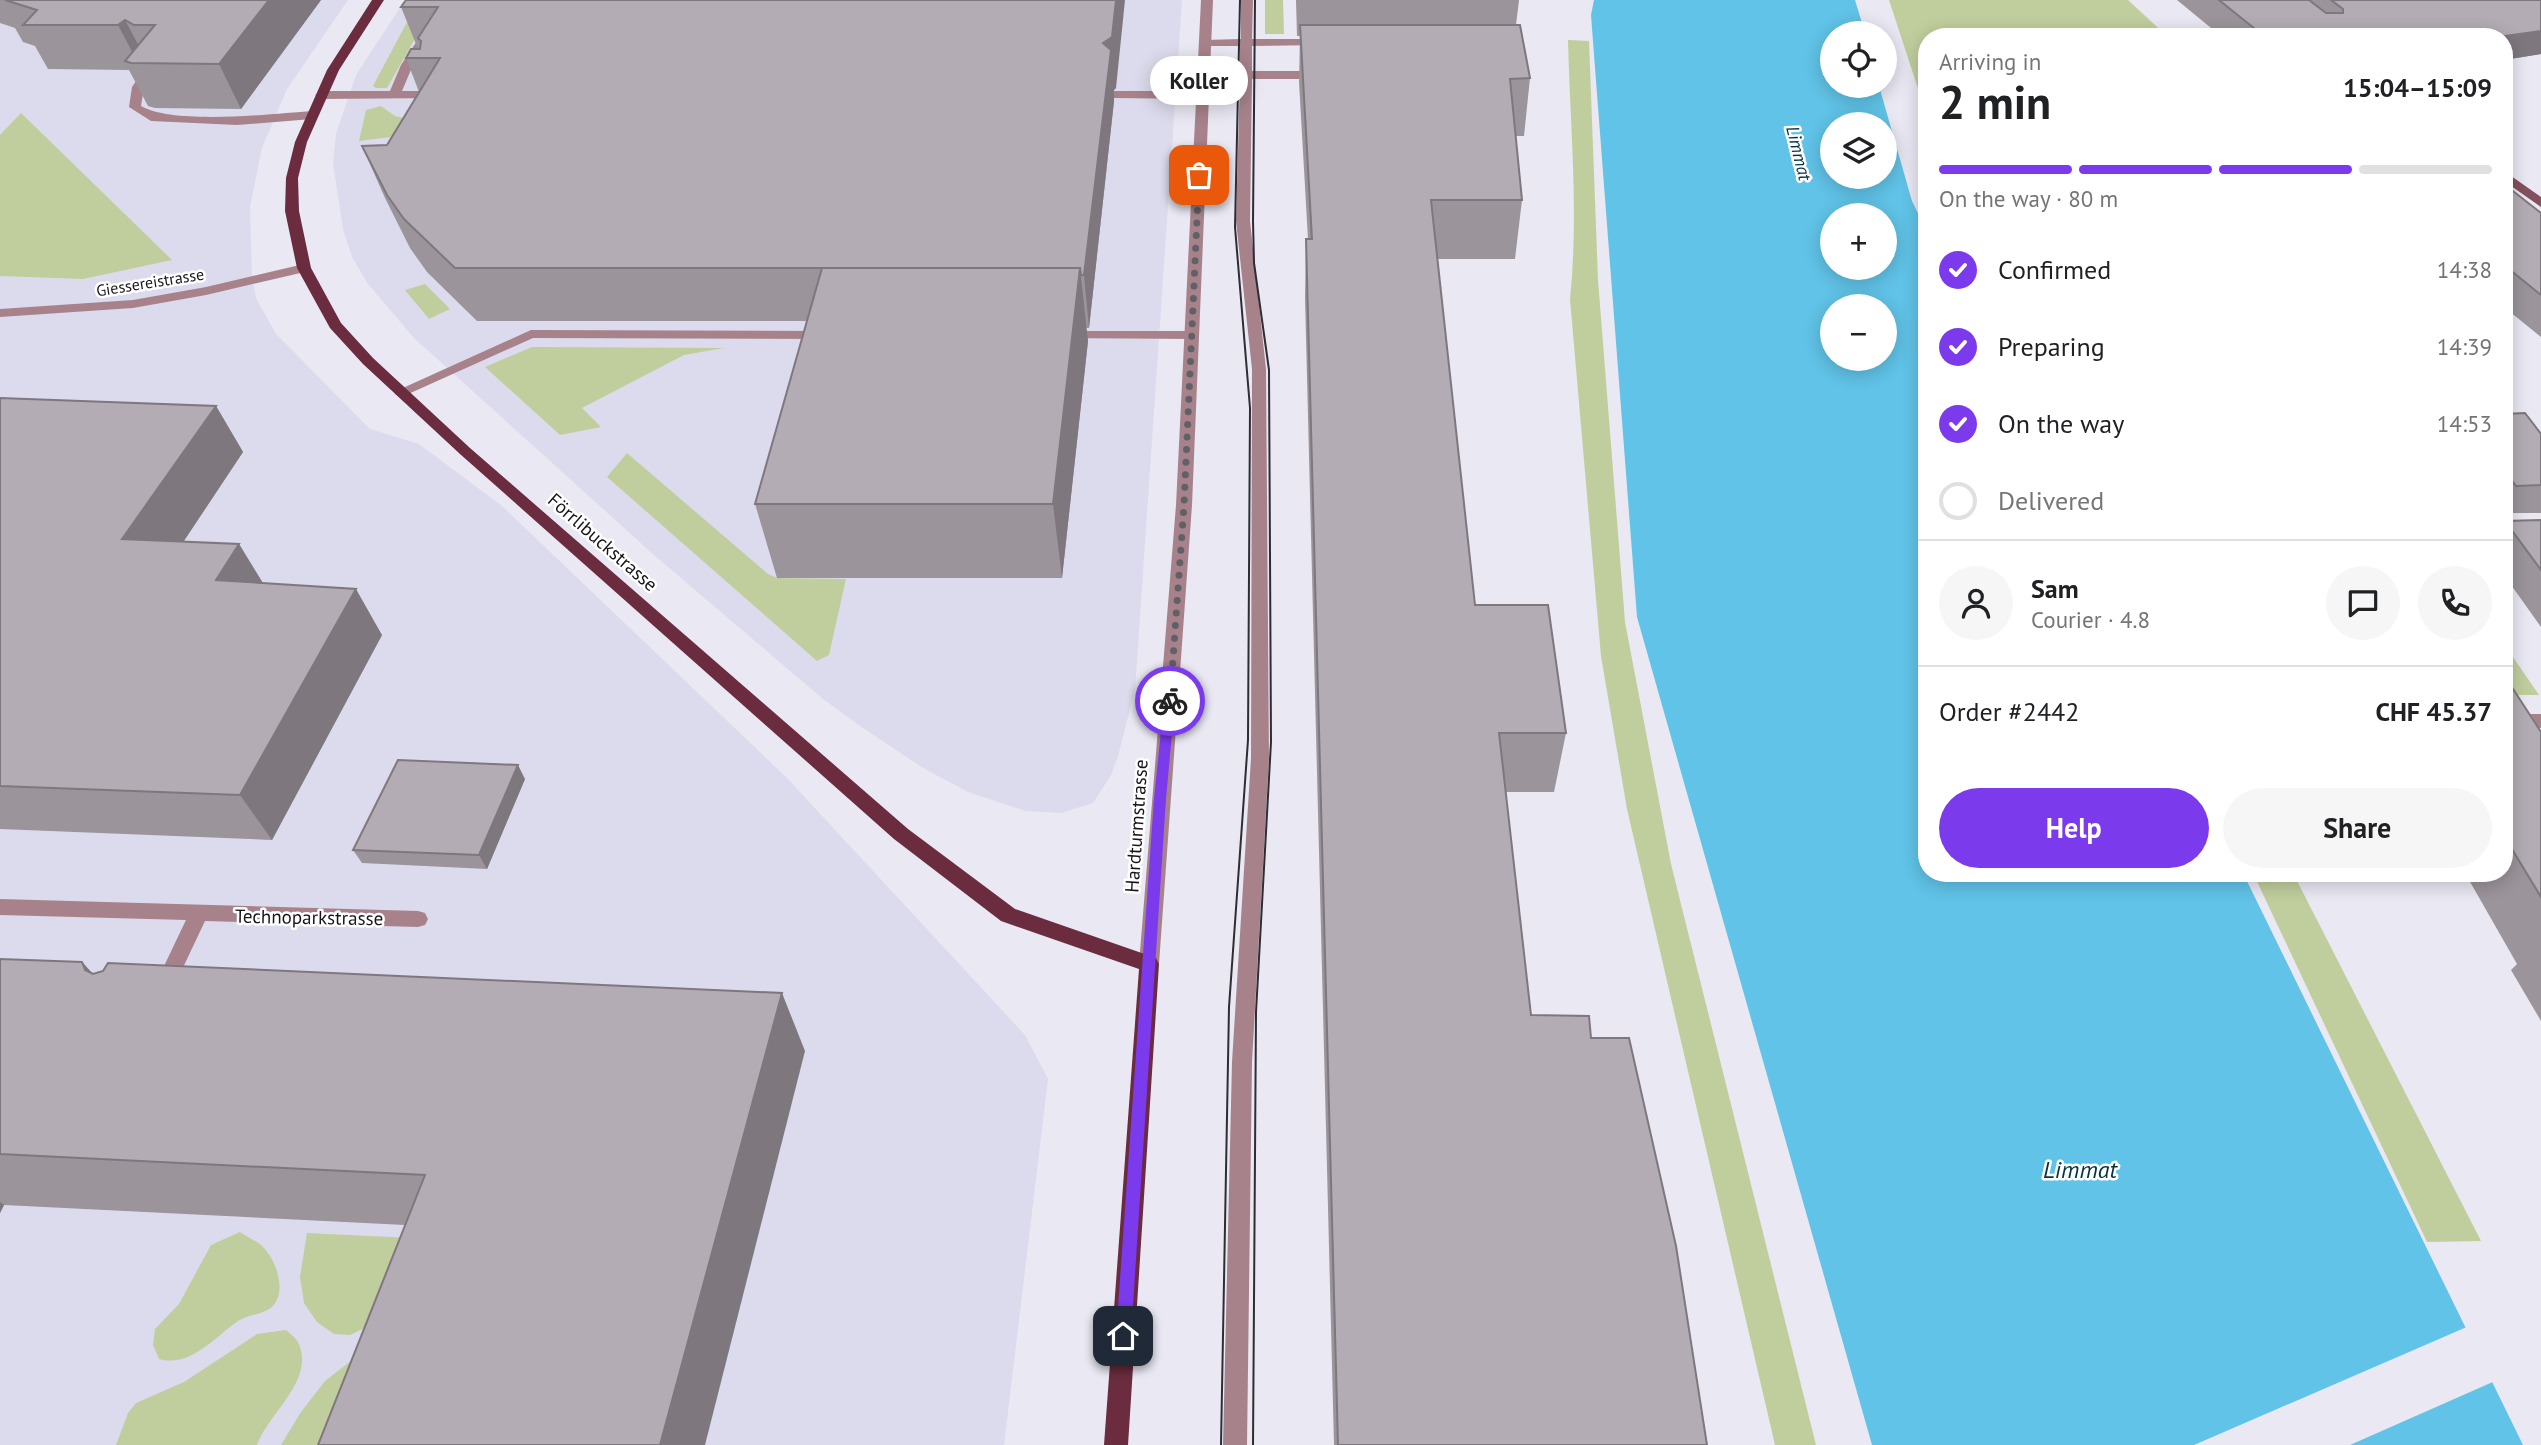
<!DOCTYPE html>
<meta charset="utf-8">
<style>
:root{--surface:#fff;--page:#f6f6f6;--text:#202124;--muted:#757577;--line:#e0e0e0;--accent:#7c3aed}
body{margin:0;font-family:"PT Sans",sans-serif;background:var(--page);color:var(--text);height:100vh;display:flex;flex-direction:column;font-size:26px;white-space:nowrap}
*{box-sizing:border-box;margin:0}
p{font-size:23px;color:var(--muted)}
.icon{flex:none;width:38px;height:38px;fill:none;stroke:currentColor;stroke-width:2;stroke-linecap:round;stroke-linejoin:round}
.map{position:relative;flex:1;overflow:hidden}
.drawer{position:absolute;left:1918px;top:28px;width:595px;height:854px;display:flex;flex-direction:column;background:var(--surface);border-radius:28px;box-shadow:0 4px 18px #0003}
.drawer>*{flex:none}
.controls{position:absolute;left:1820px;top:21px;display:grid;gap:14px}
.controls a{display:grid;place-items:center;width:77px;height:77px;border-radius:50%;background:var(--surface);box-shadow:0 4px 18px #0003;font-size:35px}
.pin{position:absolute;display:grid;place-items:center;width:60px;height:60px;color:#fff;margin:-30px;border-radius:14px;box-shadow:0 4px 10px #0006}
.courier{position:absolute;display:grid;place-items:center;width:70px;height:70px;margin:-35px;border:5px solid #7c3aed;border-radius:50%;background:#fff;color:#222;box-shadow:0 2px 9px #0007}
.bubble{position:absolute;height:49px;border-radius:24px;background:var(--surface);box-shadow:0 4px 18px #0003;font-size:23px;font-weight:800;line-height:49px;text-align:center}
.head em{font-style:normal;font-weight:800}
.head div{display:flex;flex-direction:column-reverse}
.head{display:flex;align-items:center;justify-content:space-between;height:119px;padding:0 21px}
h1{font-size:46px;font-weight:800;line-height:52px}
.bar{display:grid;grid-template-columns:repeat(4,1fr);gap:10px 7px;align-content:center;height:84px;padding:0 21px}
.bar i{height:9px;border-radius:5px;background:var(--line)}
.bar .active{background:var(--accent)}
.bar p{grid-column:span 4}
.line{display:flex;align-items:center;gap:18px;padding:0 21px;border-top:2px solid var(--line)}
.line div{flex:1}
.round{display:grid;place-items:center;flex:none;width:74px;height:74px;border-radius:37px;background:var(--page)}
ol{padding:0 21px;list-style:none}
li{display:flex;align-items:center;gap:21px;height:77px}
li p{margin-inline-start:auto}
li .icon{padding:7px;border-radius:50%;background:var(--accent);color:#fff;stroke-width:4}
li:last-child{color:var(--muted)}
li i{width:38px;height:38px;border:4px solid var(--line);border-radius:50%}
.action{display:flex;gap:14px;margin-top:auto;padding:14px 21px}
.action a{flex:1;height:80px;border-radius:42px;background:var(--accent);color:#fff;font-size:28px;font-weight:800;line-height:80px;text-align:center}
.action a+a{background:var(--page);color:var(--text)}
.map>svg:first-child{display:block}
.built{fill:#dcdbed}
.green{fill:#c0ce9d}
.water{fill:#60c3e7;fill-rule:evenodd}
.pier{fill:#e9e8f3}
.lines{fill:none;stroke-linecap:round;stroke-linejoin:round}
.lane{fill:#a7828a;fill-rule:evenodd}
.street{fill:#a7828a;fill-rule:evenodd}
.secondary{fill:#84505d;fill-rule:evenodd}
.primary{fill:#6a2c3e;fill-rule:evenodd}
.tram{stroke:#2e2d32;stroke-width:2}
.wall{fill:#9b949b}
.shaded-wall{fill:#7e787e}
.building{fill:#b4acb4;stroke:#7e787e;stroke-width:2}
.route{fill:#7c3aed}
.done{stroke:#606066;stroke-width:7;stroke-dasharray:0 12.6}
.labels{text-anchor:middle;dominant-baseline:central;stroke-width:5;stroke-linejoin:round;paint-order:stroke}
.far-street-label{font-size:16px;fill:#16161a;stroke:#fff}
.far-water-label{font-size:18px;font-style:italic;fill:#033342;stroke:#fff}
.street-label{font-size:19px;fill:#16161a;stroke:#fff}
.near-water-label{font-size:24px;font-style:italic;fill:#033342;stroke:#fff}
</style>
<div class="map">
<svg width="2541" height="1445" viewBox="0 0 2541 1445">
<rect width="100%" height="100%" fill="#e9e8f3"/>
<g class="built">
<path d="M0,0H348L287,89L262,148L250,207L252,275L256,298L276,334L370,429L419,444L502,506L787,778L1025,1035L1048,1079L1004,1445H0Z"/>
<path d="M405,0H1182L1135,690L1118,756L1111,775L1093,803L1061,813L1026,811L968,792L923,768L860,726L823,699L654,555L414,338L368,284L352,257L343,229L333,163L336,134L356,75Z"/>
</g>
<g class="green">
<path d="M1265,0H1283L1284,34H1265Z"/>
<path d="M1889,0H2128L2168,37H1927V116Z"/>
<path d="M429,14L387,88H376L373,86L406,24L411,19Z"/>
<path d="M1568,40L1589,41L1598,280L1625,622L1671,864L1816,1445H1775L1627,809L1601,656L1570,299C1579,213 1570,126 1568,40Z"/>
<path d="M381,106L395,116L408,119V135L359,141L366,110Z"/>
<path d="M21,113L172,260L83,279L0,276V135Z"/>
<path d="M425,284L450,309L429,319L405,290Z"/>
<path d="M532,347H539L724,348L684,355L582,408L601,427L560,435L485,367Z"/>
<path d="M627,453L768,574L777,578L846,579L829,655L817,661L607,477Z"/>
<path d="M2504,644L2539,695H2504Z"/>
<path d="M2253,873H2293L2481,1241L2427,1242Z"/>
<path d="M240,1232C247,1237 257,1241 263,1247C276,1260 287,1290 273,1306C264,1315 249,1314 238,1321C215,1337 190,1368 159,1359L153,1345L155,1329L179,1304L211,1245Z"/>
<path d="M307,1233L453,1240L369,1326L350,1335L334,1334L317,1322L304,1303L300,1277Z"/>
<path d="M286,1330C291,1334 299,1341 300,1347C312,1383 268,1414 257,1445H116L128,1413L136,1403L184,1382L257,1334Z"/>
<path d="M379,1339L363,1445H281L301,1412L325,1381Z"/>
</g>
<path class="water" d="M1594,0H1855L1865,33H1832V86H1879L1912,201L1927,232V873H2243L2523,1445H1872L1637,617L1591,15ZM1832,124H1885V177H1832ZM1832,215H1885V268H1832ZM1832,306H1885V359H1832Z"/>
<path class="pier" d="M2469,1326L2495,1381L2350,1445H2194Z"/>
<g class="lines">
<g class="lane">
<path d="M1241,0H1253L1252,39H1323L1329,42L1323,45L1252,46V71H1322L1328,75L1322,79H1252L1250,221L1266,369L1269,758L1252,1062L1247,1445H1223L1232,1062L1251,758L1252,369L1236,221L1240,79H1203L1197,75L1203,71H1240V46H1205L1199,43L1205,40L1241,39Z"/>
<path d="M427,26L437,28L413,65L402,91H434L438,92V98L321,99L315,95L321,91H390L401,65Z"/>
<path d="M149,67L155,71L144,87L141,106C173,125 272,114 312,111L318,115L312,119L237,125L151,121L129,107L132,87L145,68Z"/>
<path d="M1115,91H1202L1208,95L1202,99L1111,98V92Z"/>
<path d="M531,330L826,331L833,335L826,339L533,338L406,395H396L394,392Z"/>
<path d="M1064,331H1192L1199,335L1192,339L1059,338V332Z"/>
<path d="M2511,714H2541V728L2505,726V716Z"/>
</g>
<g class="street">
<path d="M1201,0H1213L1192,505L1159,964L1156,970L1149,972L1142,970L1139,964L1176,505Z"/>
<path d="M304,264L309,265V271L206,295L133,308L0,317V309L133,300L206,287Z"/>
<path d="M0,899L418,911L425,913L428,919L425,925L418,927L205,921L171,993L164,995L157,993L154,987L186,920L0,915Z"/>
</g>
<path class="secondary" d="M2504,171L2541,197V207L2504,181Z"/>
<path class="primary" d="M372,0H384L339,70L307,142L298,178L299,211L311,268L341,323L373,358L470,448L908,829L1015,909L1156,958L1159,964L1128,1445H1104L1139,969L1001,921L894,839L460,454L363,364L330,328L297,268L285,211L286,178L295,142L327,70Z"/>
<g class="tram">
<path d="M1221,1445L1229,1007L1248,740L1250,408L1235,227L1240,0"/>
<path d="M1253,1445L1256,1012L1271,742L1269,370L1254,263L1253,221L1255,0"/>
</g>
</g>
<g class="wall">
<path d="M0,0H321L241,109L155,108L148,106L129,70L48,69L35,46L23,42L15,28L0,23Z"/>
<path d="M406,0L1116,88L1114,90V101L1089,328H1086L1088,341L1062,578H777L755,504L807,321H477L427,272L410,248L385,198L362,146L387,145L419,92L406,58L418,49L401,7Z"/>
<path d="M1296,0H1519L1516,25L1530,78L1524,136H1516L1522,200L1515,259H1437L1475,605L1566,733L1554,792H1506L1531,1015L1591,1038L1707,1445H1334L1305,298L1306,239H1308L1299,82L1300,36H1297Z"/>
<path d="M2177,0H2541V54L2504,60V37H2222Z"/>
<path d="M2504,184L2541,213V337L2504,307Z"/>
<path d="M0,398L216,406L243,452L183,542L239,544L263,583L382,635L272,840L0,829Z"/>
<path d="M2504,414L2541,434V513H2504Z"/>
<path d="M2541,520V627L2504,575V522L2505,521Z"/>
<path d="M2504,675L2541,732V1021L2511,970L2517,964L2465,873H2504Z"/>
<path d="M525,779L487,869L362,863L353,850Z"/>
<path d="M0,959L82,962L93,974L805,1051L405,1225L4,1205L0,1213Z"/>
</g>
<g class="shaded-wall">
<path d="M269,0H321L241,109L219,64Z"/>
<path d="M1116,0H1125L1116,88L1114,90V101L1089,328L1084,275L1103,43Z"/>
<path d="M125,20L148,63H138L118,25Z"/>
<path d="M2541,31V54L2504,60V37H2498Z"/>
<path d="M1080,268L1088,341L1062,578L1053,504Z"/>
<path d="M216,406L243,452L154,586L122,539Z"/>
<path d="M239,544L267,590L216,580Z"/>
<path d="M356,589L382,635L272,840L240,795Z"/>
<path d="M518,765L525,779L487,869L479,855Z"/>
<path d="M82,962L136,1021L85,970Z"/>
<path d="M782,993L805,1051L705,1445H660Z"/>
<path d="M0,1202L4,1205L0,1213Z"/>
</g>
<g class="building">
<path d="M5,0H269L219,64L131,63L125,61L155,25H134L125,20L118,25H23L37,10Z"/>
<path d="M406,0H1116L1112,37L1103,43L1111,50L1084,275H1081L1080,268H455L404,219L387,195L362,146L387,145L440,58H406L411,49H420L421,41L418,38L438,7H401Z"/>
<path d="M2219,0H2309L2326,13H2343V9L2331,0H2541V31L2498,37H2265Z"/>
<path d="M1300,25H1520L1530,78L1510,79L1522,200H1431L1475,605H1548L1566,733H1499L1531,1015L1589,1016L1591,1038H1629L1676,1246L1707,1445H1338L1306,239H1312Z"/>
<path d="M2504,184L2541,213V295L2504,265Z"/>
<path d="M822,268H1080L1053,504H755Z"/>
<path d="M0,398L216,406L122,539L239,544L216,580L356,589L240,795L0,786Z"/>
<path d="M2525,413L2541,434V485L2516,486L2504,470V414Z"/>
<path d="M2541,520V570L2505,521Z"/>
<path d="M2504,675L2541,732V897L2504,836Z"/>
<path d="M398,760L518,765L479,855L353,850Z"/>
<path d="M0,959L82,962L85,970L93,974L103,971L108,963L782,993L660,1445H318L425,1175L0,1154Z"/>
</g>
<path class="route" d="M1170,697L1175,701L1166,799L1131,1336L1128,1341L1123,1343L1118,1341L1116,1336L1154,799L1164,701Z"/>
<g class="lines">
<path class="done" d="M1170,701L1184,505L1199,175"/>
</g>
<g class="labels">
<g class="far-street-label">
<text transform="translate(150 282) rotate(-9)">Giessereistrasse</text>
</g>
<g class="far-water-label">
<text transform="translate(1799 153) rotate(76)">Limmat</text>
</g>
<g class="street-label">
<text transform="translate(603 542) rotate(41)">Förrlibuckstrasse</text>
<text transform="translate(1136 826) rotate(-86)">Hardturmstrasse</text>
<text transform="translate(309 917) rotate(1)">Technoparkstrasse</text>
</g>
<g class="near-water-label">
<text x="2080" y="1169">Limmat</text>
</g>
</g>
</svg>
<div class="controls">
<a><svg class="icon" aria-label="locate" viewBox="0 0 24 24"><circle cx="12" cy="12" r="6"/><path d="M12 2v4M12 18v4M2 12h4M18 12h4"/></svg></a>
<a><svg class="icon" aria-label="layers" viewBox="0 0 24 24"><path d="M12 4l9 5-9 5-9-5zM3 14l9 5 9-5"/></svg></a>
<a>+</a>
<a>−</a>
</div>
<div class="pin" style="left:1199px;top:175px;background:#ea580c"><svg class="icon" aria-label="bag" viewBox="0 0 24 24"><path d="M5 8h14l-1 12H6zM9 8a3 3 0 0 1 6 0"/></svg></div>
<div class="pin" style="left:1123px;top:1336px;background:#1f2937"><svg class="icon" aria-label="home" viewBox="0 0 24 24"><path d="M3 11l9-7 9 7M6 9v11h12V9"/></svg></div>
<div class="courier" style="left:1170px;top:701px"><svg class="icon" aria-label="bike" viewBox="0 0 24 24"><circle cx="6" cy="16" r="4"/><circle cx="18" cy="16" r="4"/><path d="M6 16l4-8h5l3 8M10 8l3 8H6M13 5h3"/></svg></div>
<div class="bubble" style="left:1150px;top:56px;width:98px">Koller</div>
<section class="drawer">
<div class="head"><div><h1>2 min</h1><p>Arriving in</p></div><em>15:04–15:09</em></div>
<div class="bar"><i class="active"></i><i class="active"></i><i class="active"></i><i></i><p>On the way · 80 m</p></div>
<ol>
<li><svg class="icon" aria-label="check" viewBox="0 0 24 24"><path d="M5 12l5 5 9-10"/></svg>Confirmed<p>14:38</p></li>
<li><svg class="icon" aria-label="check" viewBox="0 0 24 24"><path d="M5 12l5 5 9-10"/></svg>Preparing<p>14:39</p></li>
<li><svg class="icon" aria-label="check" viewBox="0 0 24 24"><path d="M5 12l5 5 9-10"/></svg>On the way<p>14:53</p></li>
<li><i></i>Delivered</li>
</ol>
<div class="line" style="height:126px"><a class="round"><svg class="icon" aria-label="person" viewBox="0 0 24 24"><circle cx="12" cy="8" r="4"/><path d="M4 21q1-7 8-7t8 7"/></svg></a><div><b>Sam</b><p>Courier · 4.8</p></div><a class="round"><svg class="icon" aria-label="chat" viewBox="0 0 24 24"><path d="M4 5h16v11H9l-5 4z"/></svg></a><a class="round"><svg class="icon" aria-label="phone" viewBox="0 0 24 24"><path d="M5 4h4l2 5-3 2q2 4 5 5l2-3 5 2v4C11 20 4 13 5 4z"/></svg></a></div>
<div class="line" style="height:91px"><div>Order #2442</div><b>CHF 45.37</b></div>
<div class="action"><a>Help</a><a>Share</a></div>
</section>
</div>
